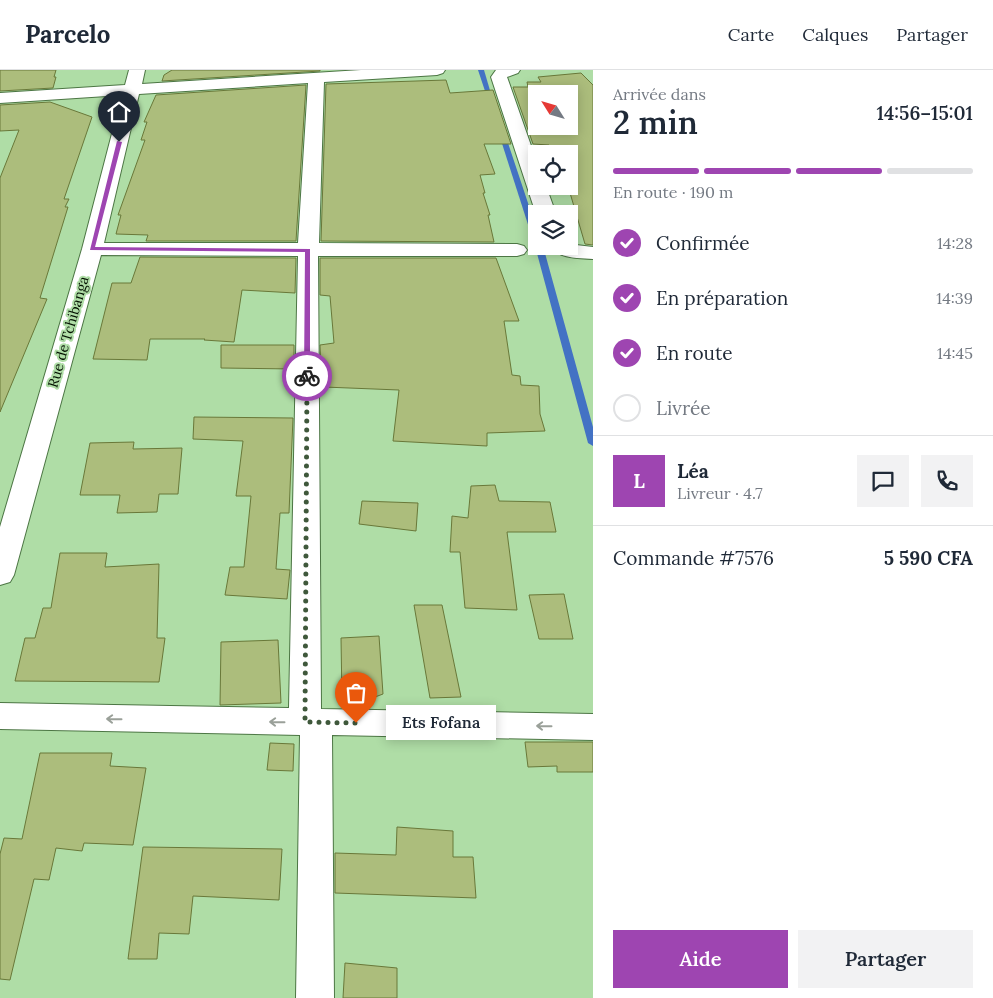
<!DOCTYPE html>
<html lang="fr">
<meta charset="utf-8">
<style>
:root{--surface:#fff;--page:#f2f2f3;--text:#1f2937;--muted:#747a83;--line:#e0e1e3;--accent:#9e45b1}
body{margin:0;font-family:Lora,serif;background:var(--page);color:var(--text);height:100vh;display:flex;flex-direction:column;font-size:19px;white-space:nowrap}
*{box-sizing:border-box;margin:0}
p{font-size:16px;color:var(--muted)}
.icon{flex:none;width:28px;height:28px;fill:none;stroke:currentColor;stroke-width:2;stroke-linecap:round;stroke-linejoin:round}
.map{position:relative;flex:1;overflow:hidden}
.details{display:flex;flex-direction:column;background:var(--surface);width:400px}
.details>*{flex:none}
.needle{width:32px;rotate:307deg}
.controls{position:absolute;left:528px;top:15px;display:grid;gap:10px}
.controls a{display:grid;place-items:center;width:50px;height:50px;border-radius:0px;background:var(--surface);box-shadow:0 2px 12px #0003;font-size:25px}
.pin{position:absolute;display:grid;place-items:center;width:42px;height:42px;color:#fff;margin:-51px -21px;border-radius:50% 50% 50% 0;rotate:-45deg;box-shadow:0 0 5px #0007}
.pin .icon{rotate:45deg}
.courier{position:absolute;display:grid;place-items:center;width:50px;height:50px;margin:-25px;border:4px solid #9e45b1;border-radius:50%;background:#fff;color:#222;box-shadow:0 1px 6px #0007}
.bubble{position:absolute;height:35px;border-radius:0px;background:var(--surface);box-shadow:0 2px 12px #0003;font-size:16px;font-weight:600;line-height:35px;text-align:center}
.head em{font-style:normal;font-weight:600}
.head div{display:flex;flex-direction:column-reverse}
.head{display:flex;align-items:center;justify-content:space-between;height:85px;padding:0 20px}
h1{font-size:32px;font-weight:600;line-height:38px}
.bar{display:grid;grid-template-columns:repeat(4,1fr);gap:8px 5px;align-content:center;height:60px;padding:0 20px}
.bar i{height:6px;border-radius:4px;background:var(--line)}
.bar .active{background:var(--accent)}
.bar p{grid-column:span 4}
.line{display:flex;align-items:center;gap:12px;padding:0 20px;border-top:1px solid var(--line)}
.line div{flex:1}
.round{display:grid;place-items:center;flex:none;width:52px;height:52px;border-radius:0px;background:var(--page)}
ol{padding:0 20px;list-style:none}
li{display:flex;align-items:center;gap:15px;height:55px}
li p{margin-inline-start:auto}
li .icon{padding:5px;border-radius:50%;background:var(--accent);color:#fff;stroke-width:4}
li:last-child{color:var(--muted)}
li i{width:28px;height:28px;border:2px solid var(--line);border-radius:50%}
.primary-button{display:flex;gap:10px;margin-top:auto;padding:10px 20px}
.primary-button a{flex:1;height:58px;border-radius:0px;background:var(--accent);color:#fff;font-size:20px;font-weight:600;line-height:58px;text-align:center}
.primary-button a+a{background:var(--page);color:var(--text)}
header{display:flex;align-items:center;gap:30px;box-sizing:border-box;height:70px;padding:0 25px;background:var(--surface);border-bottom:1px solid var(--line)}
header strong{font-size:24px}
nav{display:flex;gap:28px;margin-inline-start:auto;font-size:18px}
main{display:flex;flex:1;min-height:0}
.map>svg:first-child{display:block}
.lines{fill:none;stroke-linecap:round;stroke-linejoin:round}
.stream{fill:#4372c4;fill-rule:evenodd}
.building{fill:#acbd7c;stroke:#697839;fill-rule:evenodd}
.minor-casing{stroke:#4c7644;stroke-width:2}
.minor{fill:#fff;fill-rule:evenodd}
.oneway{stroke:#9aa099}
.route{fill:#9e45b1}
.done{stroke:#3f583b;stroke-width:5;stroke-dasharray:0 9}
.labels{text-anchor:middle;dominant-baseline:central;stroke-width:4;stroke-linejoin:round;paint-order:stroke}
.street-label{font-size:14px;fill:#031101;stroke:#afdda6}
</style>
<header>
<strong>Parcelo</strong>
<nav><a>Carte</a><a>Calques</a><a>Partager</a></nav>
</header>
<main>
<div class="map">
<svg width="593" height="928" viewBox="0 0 593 928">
<rect width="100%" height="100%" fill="#afdda6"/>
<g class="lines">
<g class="stream">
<path d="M478,0H484L494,34L489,33Z"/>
<path d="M501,59L504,61L536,157V169L532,167L498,61Z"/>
<path d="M536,175V176H543L593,357V376L588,373L535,176Z"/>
</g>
</g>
<g class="building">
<path d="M0,0H56L54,7H56L53,18L0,21Z"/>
<path d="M172,0H320V1L162,11L164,5Z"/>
<path d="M581,3L593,15V175L585,174L568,116L569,84H551L549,75L533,74L513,17H528L527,12H541L538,7ZM536,24H569V56H536Z"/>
<path d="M446,10L450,23L493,20L511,74H484L495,104L480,105L485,123H483L490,145H488L494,172L321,171L326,14Z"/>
<path d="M306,15L296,171H146L148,165L116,164L121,145H118L145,70H141L147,52H144L156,25Z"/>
<path d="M50,32L92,47L64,129H69L65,137H68L40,228L47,229L0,342V108L19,60L0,61V35Z"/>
<path d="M140,187L296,188L295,223L242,220L234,272L204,270L205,269H150L147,290L93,289L112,213H131Z"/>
<path d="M320,188H496L519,251H504L512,305L520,306L521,315L539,316L540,344L545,361L487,363V376L393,371L399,320L324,317L325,299H321L320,275L334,273L330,226L320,225Z"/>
<path d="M221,275H294V299L221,298Z"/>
<path d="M194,347L293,348L289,443H280L276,499L290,500L287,529L225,525L230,497H244L251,426H236L243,371L193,369Z"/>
<path d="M134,372L133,379L182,378L178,424H159L157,442L117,443L120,425H80L90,373Z"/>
<path d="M495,415L499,431L550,432L556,462H507L517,540L465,538L460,482H450L452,446L468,448L471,416Z"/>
<path d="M362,431L418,433L416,461L359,454Z"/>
<path d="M60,483H107L105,497L159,494L157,568H165L159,612L15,611L25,568H35L43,538H51Z"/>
<path d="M564,524L573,569H539L529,525Z"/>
<path d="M414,535H442L461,627L430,628Z"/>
<path d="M379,566L383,624L367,630L342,631L341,568Z"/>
<path d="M278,570L281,633L220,635L221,572Z"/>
<path d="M525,672H593V702H557V696L528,697Z"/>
<path d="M270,673L294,674L293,701L267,700Z"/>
<path d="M40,683H112L110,696L146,698L133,775L84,773L82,781L56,778L49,810L34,809L10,910L0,909V784L4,768L22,769Z"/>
<path d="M397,757L453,761V787H473L476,828L335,823V783L396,785Z"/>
<path d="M143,777L282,779L279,830L193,826L189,864L159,863L157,889H128Z"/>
<path d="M345,893L397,898V928H343Z"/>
</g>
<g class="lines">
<defs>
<g id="minor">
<path d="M129,0H145L142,14L361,0H445L443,3L437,5L324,12L319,173L517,174L524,176L527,180L524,184L517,186H318L321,639L593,644V670L332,665L334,928H296L300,665L0,659V633L289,638L298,186L101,185L14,505L10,512L0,515V457L82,179L122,25L0,33V23L125,15ZM308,13L298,173H104L139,24Z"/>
<path d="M496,0H520L518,3L507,7L536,90V116H546L556,144H536L491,7Z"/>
<path d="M569,172L576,175L593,177V189C580,188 558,189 550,176H569Z"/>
</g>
</defs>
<use href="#minor" class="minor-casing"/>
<use href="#minor" class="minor"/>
</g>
<defs><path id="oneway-shaft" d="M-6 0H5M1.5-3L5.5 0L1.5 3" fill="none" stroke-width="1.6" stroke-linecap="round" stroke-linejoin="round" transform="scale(1.25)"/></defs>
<g class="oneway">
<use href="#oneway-shaft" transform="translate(114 649) rotate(-179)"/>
<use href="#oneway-shaft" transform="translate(277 652) rotate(-179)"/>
<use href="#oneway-shaft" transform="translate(544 656) rotate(-179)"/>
</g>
<path class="route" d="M117,71L122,72L95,177L310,179V308L304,306L305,182L90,180Z"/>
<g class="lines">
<path class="done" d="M307,306L305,652L356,653"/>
</g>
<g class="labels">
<g class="street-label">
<text transform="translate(68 262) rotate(-74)">Rue de Tchibanga</text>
</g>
</g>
</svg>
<div class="controls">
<a><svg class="needle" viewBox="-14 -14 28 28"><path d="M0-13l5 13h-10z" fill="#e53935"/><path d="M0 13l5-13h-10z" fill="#747a83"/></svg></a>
<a><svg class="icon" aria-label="locate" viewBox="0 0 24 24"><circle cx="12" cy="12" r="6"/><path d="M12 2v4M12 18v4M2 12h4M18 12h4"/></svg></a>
<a><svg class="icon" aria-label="layers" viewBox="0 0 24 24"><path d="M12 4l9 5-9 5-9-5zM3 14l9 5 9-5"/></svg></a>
</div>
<div class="pin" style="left:356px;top:653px;background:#ea580c"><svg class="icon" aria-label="bag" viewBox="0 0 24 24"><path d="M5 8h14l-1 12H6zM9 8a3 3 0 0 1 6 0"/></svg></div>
<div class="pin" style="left:119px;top:72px;background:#1f2937"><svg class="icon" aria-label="home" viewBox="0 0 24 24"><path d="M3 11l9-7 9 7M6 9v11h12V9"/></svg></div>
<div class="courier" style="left:307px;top:306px"><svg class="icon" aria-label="bike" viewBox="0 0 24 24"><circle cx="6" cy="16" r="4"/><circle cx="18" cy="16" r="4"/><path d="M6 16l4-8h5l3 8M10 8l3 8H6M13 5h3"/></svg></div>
<div class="bubble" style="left:386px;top:635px;width:110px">Ets Fofana</div>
</div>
<section class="details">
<div class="head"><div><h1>2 min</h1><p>Arrivée dans</p></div><em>14:56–15:01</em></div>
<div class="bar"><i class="active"></i><i class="active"></i><i class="active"></i><i></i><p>En route · 190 m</p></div>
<ol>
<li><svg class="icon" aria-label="check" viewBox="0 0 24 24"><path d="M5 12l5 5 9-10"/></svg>Confirmée<p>14:28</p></li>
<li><svg class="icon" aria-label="check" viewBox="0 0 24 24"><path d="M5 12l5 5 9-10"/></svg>En préparation<p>14:39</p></li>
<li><svg class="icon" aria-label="check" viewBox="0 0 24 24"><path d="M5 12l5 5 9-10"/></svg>En route<p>14:45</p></li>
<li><i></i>Livrée</li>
</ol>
<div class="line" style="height:90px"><b class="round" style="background:var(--accent);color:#fff">L</b><div><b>Léa</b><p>Livreur · 4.7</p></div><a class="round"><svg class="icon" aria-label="chat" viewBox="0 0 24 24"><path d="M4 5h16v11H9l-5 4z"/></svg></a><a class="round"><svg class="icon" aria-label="phone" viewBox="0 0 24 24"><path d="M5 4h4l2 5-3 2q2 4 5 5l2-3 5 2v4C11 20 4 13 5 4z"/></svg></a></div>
<div class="line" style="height:65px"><div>Commande #7576</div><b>5 590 CFA</b></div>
<div class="primary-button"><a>Aide</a><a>Partager</a></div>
</section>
</main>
